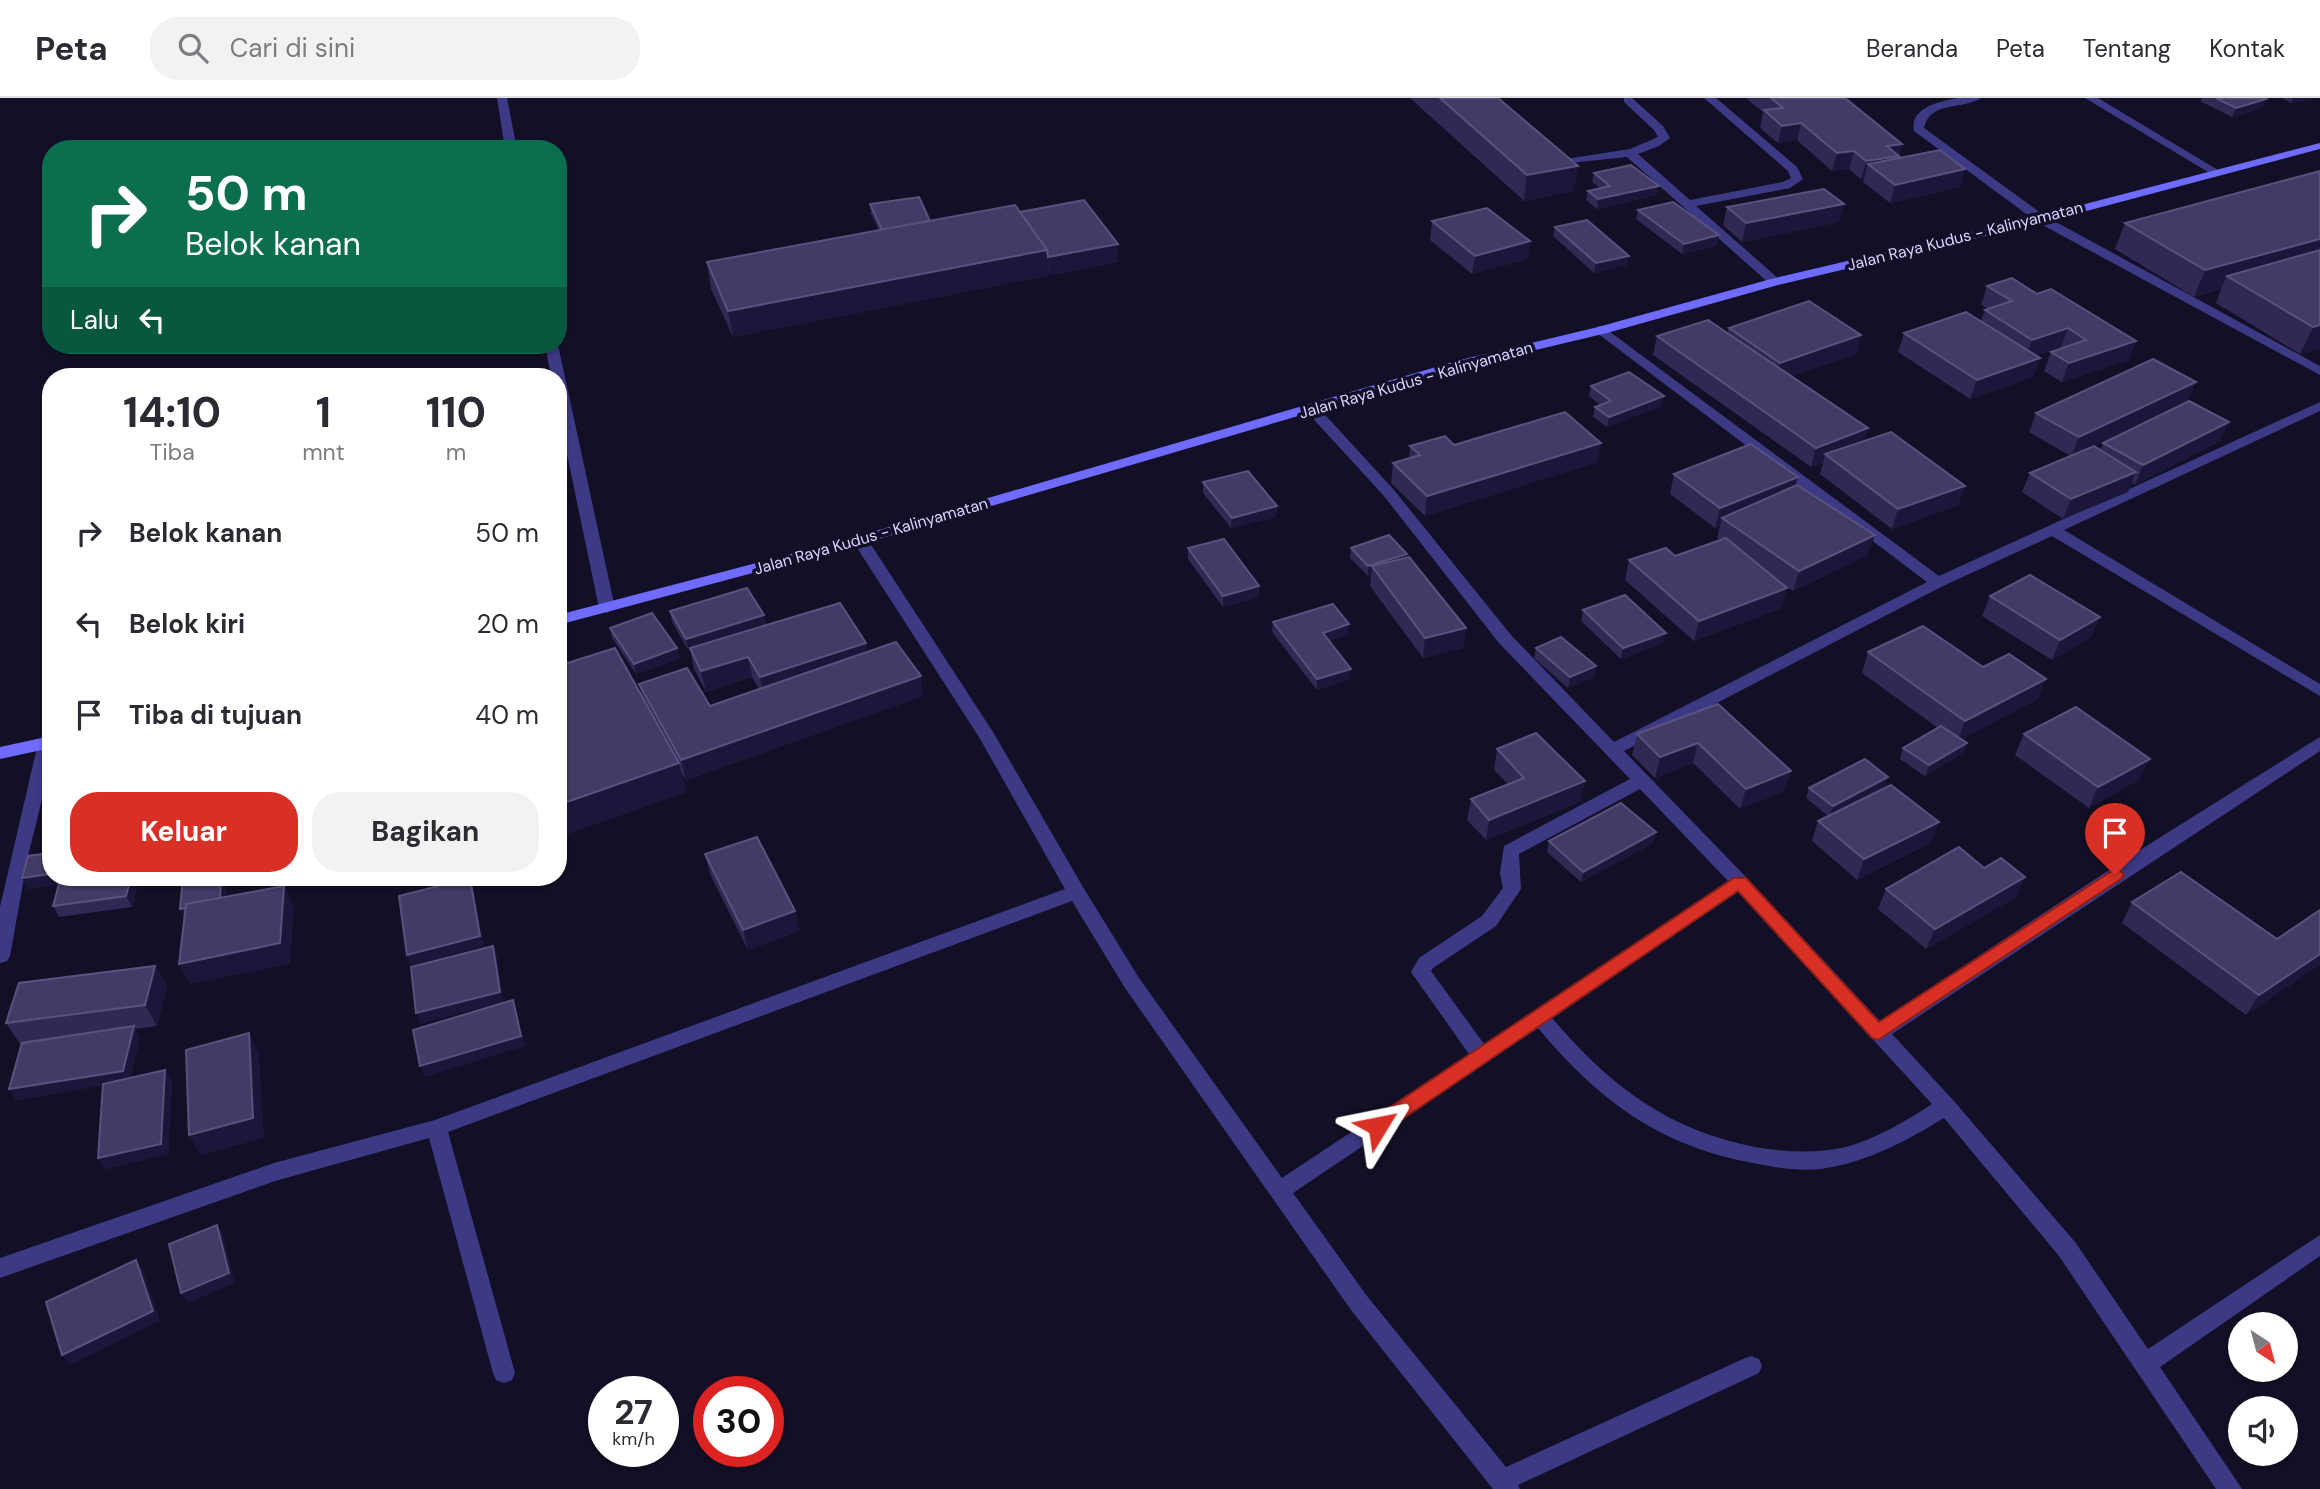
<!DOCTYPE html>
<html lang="id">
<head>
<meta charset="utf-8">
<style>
	body { margin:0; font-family:"DM Sans",sans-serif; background:#f2f2f3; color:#2b2b33; height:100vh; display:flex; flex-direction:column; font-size:26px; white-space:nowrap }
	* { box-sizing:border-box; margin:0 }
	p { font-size:23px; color:#7c7c81 }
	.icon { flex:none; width:38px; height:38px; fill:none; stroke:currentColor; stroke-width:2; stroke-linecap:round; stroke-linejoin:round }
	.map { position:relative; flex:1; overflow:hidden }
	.sheet { position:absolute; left:42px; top:270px; width:525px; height:518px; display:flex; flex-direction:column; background:#fff; border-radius:28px; box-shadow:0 2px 5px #0004 }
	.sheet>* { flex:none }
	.hud { position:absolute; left:42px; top:42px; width:525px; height:214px; border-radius:28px; box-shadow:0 2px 5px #0004; background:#0b6e4f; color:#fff; overflow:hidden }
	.needle { width:46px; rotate:144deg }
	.tools { position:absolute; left:2228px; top:1214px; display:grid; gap:14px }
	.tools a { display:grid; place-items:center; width:70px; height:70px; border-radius:50%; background:#fff; box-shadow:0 2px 5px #0004; font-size:35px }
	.speed { position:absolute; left:588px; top:1278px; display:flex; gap:14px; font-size:35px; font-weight:700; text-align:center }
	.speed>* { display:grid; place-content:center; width:91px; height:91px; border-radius:50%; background:#fff; box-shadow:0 2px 5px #0004; line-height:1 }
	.speed small { font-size:18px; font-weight:400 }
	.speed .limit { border:10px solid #d22; background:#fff; color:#111 }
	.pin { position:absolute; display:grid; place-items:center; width:60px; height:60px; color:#fff; margin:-72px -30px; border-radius:50% 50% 50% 0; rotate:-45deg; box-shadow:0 0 7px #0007 }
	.pin .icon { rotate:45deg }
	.me { position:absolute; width:77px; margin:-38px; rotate:55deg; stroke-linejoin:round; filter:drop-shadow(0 0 5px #0008) }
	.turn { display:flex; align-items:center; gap:24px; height:147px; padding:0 28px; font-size:32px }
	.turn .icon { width:91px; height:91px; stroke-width:2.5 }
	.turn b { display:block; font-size:49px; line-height:60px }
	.then { display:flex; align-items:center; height:66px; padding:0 28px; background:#0003; gap:14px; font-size:26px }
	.eta { display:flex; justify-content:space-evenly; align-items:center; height:119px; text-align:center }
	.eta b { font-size:42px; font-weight:700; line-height:49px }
	.cta { display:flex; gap:14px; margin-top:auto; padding:14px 28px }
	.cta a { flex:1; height:80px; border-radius:28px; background:#d93025; color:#fff; font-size:28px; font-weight:700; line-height:80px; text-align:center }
	.cta a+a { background:#f2f2f3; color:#2b2b33 }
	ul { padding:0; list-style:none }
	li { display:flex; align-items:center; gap:21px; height:91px; padding:0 28px }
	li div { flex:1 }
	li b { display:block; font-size:26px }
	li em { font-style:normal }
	header { display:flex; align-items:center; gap:42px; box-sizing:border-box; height:98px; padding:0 35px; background:#fff; border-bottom:2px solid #e1e1e2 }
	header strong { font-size:33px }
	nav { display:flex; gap:38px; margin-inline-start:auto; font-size:24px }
	.search { width:490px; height:63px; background:#f2f2f3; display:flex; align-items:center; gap:18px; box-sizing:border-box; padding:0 24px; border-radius:28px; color:#7c7c81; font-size:26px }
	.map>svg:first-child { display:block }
</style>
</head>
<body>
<header>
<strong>Peta</strong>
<div class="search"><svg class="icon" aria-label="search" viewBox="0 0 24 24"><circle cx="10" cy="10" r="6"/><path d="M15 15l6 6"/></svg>Cari di sini</div>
<nav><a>Beranda</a><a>Peta</a><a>Tentang</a><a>Kontak</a></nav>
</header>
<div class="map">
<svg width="2320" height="1391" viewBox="0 0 2320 1391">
	<rect width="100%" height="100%" fill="#130f26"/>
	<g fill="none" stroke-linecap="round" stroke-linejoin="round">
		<!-- lane -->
		<path fill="#3d3a85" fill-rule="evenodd" d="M1624,0H1632L1663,28L1670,40L1659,48L1638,56L1690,102L1783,84L1791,80L1788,73L1704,0H1716L1797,69L1803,81L1790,90L1696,108L1779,181V187H1771L1627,59L1559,66V62L1630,51L1658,39L1654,32L1624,4Z"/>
		<!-- street -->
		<g fill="#3d3a85" fill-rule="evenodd">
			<path d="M497,0H507L517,51H505Z"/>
			<path d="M1958,0H1981C1964,12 1930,2 1924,30L2045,118L2320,268V277L2037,124L1914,33C1909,10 1940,3 1958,0Z"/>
			<path d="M2085,0H2098L2223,75L2213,77Z"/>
			<path d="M1602,228L1939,478L2320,304V313L2064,432L2320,586V598L2052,438L1943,488L1624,653L1746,779L1880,923L2132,757L2320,639V653L1892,936L1953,1002L2075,1144L2148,1251L2320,1137V1158L2160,1269L2242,1391H2216L2059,1158L1944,1020C1908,1042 1869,1063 1827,1070C1803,1074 1777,1070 1753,1065C1659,1048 1598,1002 1538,930L1293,1095L1367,1198L1506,1369L1743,1261L1751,1258L1759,1261L1762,1268L1759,1275L1518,1387L1520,1391H1493L1351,1212L1125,890L1072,803L448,1034L515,1275L512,1282L504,1285L496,1282L493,1275L429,1040L275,1083L0,1180V1160L274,1065L435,1022L1065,791L979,639L852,442L860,437L868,442L993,634L1083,789L1139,880L1282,1080L1469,956L1411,874L1419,860L1482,818L1503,790L1500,775L1504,748L1630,681L1499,545L1384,398L1307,314V308H1317L1394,392L1511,537L1614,644L1927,484L1597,235V229ZM1640,691L1728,783L1484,946L1431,873L1433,870L1496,828L1521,791L1519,756ZM1738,794L1932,1006C1906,1023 1876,1041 1846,1049C1816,1056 1785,1054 1755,1049C1667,1032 1609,987 1552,920Z"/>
			<path d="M545,247H558L615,510L607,515L599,510L558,313V278H551Z"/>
			<path d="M47,639L51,640V665L28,758L10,858L7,863L0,865V809L38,645Z"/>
		</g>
		<!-- secondary -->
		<g fill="#6f6bff" fill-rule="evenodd">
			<path d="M2320,45V51L2045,124L1778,187L1607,235L1469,268L865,445L558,527V517L855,439L1460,262L1598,229L1771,181L2039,118Z"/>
			<path d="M51,638V650L0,661V649Z"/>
		</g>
	</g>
	<!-- wall -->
	<g fill="#312854" fill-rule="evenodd">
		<path d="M1410,0H1498L1574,93L1524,103Z"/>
		<path d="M1746,0H1845L1902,46L1899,60L1960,89L1890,105L1863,84L1864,80L1861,81L1849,71L1832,73L1797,42L1778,45L1760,30L1763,14Z"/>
		<path d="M2202,0H2263L2266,1L2262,10L2232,19L2200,3Z"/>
		<path d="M2282,0H2319L2291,5Z"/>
		<path d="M2320,73V250L2300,256L2216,205L2221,191L2194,199L2115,151L2125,125Z"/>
		<path d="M1594,75L1657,97L1597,111L1586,102L1588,93L1600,90L1592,84Z"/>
		<path d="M870,106L930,123L1020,114L1118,146V164L733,239L711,191L707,164L879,132L871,116Z"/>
		<path d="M1727,109L1839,124L1742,144L1723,127Z"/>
		<path d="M1638,112L1719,137L1717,147L1682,156L1636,121Z"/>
		<path d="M1432,123L1530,143L1527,161L1472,176L1430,142Z"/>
		<path d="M1555,129L1627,167L1594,175L1553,138Z"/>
		<path d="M1987,188L2037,196L2136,243L2129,262L2062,284L2044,273L2051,254L2062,250L2061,249L2037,257L2040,260L2033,279L1970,301L1898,254L1904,235L1981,223L1985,212L1988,211L1981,207Z"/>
		<path d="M1729,230L1861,237L1856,256L1792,278L1865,343L1965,388L1958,407L1892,431L1820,376L1823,365L1811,369L1653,257L1657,238L1727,235Z"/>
		<path d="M1591,288L1664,298L1661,308L1607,329L1593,319L1595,309L1600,307L1589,298Z"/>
		<path d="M2188,303L2220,343L2135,387L2132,385L2128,394L2063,421L2022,394L2030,375L2070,358L2029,334L2036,315ZM2168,313L2103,345L2100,352L2092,349Z"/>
		<path d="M1410,348L1598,364L1425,418L1391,385L1393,365L1409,361Z"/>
		<path d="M1674,376L1798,379L1795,387L1868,457L1793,493L1781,485L1782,510L1694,543L1625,482L1629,462L1675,458L1720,442L1717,440L1720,428L1715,430L1670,396Z"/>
		<path d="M1203,384L1277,408L1276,419L1231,430L1203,395Z"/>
		<path d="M1188,450L1259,499L1223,509L1188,461Z"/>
		<path d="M1351,450L1407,456V459L1466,530L1463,550L1423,560L1370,488L1371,477L1368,478L1350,460Z"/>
		<path d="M1990,498L2100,519L2091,539L2052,562L1982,518Z"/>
		<path d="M1583,512L1663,545L1621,561L1581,523Z"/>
		<path d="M670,513L764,517L766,527L866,545L867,554L923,598L686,682L681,674L686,694L561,738L558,733V568L642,598L639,586L710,608L759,591L752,579L706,594L694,571L690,551L688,552L672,524Z"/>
		<path d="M1273,524L1348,537L1329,543L1350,581L1317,592L1272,534Z"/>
		<path d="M610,530L677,550L679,561L636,576L612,540Z"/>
		<path d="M1536,550L1596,568L1594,579L1568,590L1534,560Z"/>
		<path d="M1868,554L1983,569L2038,601L1962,641L1967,645L1963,655L1925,678L1900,661L1903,650L1938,630L1862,575Z"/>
		<path d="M1718,606L1791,673L1784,693L1740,711L1693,665L1655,680L1632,657L1637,636Z"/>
		<path d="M2024,636L2140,681L2089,710L2015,657Z"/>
		<path d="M1497,651L1585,683L1580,704L1486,742L1467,722L1471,701L1508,686L1494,672Z"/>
		<path d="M1885,689L1860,702L1939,724L1930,745L1857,782L1812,743L1818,723L1828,718L1806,700L1809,690Z"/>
		<path d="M1549,743L1653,745L1581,784L1547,754Z"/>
		<path d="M705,756L795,813L799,833L748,852L710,776Z"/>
		<path d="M1984,770L2025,779L2016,799L1926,851L1878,811L1886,791Z"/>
		<path d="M51,779H139L132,809L59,819L53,808L59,786L28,791Z"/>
		<path d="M2132,804L2277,841L2320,812L2246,917L2122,825Z"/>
		<path d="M155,868L167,888L157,928L135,931L140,939L130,980L172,982L168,1056L105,1071L98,1060L103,987L16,1002L22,945L20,946L6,925Z"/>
	</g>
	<!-- shaded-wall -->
	<g fill="#1d163a">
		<path d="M2293,0H2319L2291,5Z"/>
		<path d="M2266,1L2262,10L2232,19L2236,10Z"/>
		<path d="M1801,25L1797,42L1778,45L1782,28Z"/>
		<path d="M1902,46L1894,76L1868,66L1864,80L1861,81L1866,63L1887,48Z"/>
		<path d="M1854,53L1849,71L1832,73L1837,55Z"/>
		<path d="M1578,68L1574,93L1524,103L1527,77Z"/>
		<path d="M1965,71L1960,89L1890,105L1895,87Z"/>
		<path d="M1659,88L1657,97L1597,111L1598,101Z"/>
		<path d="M1844,106L1839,124L1742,144L1746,125Z"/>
		<path d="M1719,137L1717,147L1682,156L1684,146Z"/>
		<path d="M2320,141V163L2227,178L2221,191L2194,199L2205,172Z"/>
		<path d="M1530,143L1527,161L1472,176L1475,158Z"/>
		<path d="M1118,146V164L1049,178L1048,159Z"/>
		<path d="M1047,152L1049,178L733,239L728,213Z"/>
		<path d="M1629,158L1627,167L1594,175L1596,165Z"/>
		<path d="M2320,227V250L2300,256L2313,229Z"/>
		<path d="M2068,230L2061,249L2025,261L2032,242Z"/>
		<path d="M1861,237L1856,256L1775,284L1780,265Z"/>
		<path d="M2136,243L2129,262L2062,284L2069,265Z"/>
		<path d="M2040,260L2033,279L1970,301L1977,282Z"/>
		<path d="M2196,284L2188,304L2071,359L2079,339Z"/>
		<path d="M1664,298L1661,308L1607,329L1609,319Z"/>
		<path d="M2229,324L2220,343L2135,387L2143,367Z"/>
		<path d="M1868,330L1863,350L1825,356L1823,365L1811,369L1816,350Z"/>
		<path d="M1601,345L1598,364L1425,418L1427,398Z"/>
		<path d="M2136,374L2128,394L2063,421L2071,401Z"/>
		<path d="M1798,379L1792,398L1722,420L1720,428L1715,430L1720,410Z"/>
		<path d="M1965,388L1958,407L1892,431L1898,411Z"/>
		<path d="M1277,408L1276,419L1231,430L1232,420Z"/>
		<path d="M1875,437L1868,457L1793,493L1799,473Z"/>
		<path d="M1407,456L1406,466L1372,468L1371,477L1368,478V468Z"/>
		<path d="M1259,488V499L1223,509V498Z"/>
		<path d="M1787,490L1782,510L1694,543L1699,523Z"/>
		<path d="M764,517L766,527L688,552L686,541Z"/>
		<path d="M2100,519L2091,539L2052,562L2060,542Z"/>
		<path d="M1349,526L1348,537L1322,545L1323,535Z"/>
		<path d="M1466,530L1463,550L1423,560L1425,540Z"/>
		<path d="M1666,535L1663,545L1621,561L1623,550Z"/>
		<path d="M866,545L869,566L764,599L760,579Z"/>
		<path d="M677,550L679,561L636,576L634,566Z"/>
		<path d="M748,559L752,579L706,594L701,573Z"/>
		<path d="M1596,568L1594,579L1568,590L1570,579Z"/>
		<path d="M1351,571L1350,581L1317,592V581Z"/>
		<path d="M921,578L923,598L686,682L681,662Z"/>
		<path d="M2046,581L2038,601L1957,644L1965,623Z"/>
		<path d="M1698,645L1693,665L1655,680L1660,659Z"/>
		<path d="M1967,645L1963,655L1925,678L1929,667Z"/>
		<path d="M2150,661L2140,681L2089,710L2098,689Z"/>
		<path d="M679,665L686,694L561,738L558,729V707Z"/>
		<path d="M1791,673L1784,693L1740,711L1746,691Z"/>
		<path d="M1888,679L1885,689L1829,719L1833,708Z"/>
		<path d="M1585,683L1580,704L1486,742L1489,722Z"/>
		<path d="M1939,724L1930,745L1857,782L1864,761Z"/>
		<path d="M1656,734L1653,745L1581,784L1583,774Z"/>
		<path d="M51,776V779H107L28,791L22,780Z"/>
		<path d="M131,779H139L132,809L126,798Z"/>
		<path d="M221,779H227L225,814L185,822L180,811Z"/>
		<path d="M2025,779L2016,799L1926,851L1935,831Z"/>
		<path d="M470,780L473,790L484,848L411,868L407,857Z"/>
		<path d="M284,788L294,808L290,866L190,886L179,866Z"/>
		<path d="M795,813L799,833L748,852L743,832Z"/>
		<path d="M493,848L497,859L503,904L420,926L416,915Z"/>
		<path d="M2320,856V867L2246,917L2259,897Z"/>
		<path d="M155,868L167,888L157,928L145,907Z"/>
		<path d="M513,902L517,913L525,948L425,979L420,968Z"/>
		<path d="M134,928L140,939L129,983L16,1002L9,991Z"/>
		<path d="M249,935L259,956L264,1040L201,1057L189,1037Z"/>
		<path d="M165,972L172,982L168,1056L105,1071L98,1060Z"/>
		<path d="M217,1127L223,1137L235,1185L188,1205L181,1195Z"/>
		<path d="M136,1162L143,1172L160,1223L70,1267L62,1257Z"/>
	</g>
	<!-- building -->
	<g fill="#433a66" stroke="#5a527e" stroke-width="2">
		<path d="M1440,0H1498L1578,68L1527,77Z"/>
		<path d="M1771,0H1845L1902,46L1887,48L1899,58L1866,63L1854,53L1837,55L1801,25L1782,28L1764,12L1783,10Z"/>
		<path d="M2216,0H2263L2266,1L2236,10Z"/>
		<path d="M1940,52L1965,71L1895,87L1868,66Z"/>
		<path d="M1631,67L1659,88L1598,101L1588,93L1610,88L1594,75Z"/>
		<path d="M2320,73V141L2205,172L2125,125Z"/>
		<path d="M1824,91L1844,106L1746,125L1727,109Z"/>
		<path d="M919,99L930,123L882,132L870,106Z"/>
		<path d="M1084,102L1118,146L1048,159L1047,152L1020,114Z"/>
		<path d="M1673,104L1719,137L1684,146L1638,112Z"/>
		<path d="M1015,107L1047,152L728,213L707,164Z"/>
		<path d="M1487,110L1530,143L1475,158L1432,123Z"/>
		<path d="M1587,122L1629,158L1596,165L1555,129Z"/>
		<path d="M2320,152V227L2313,229L2227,178Z"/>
		<path d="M2012,180L2037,196L2051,191L2136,243L2069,265L2051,254L2086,242L2068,230L2032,242L1985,212L2012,203L1987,188Z"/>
		<path d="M1809,203L1861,237L1780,265L1729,230Z"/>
		<path d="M1966,214L2040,260L1977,282L1904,235Z"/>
		<path d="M1708,222L1868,330L1816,350L1657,238Z"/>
		<path d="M2153,261L2196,284L2079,339L2036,315Z"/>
		<path d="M1629,274L1664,298L1609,319L1595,309L1611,303L1591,288Z"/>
		<path d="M2189,303L2229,324L2143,367L2103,345Z"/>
		<path d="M1565,314L1601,345L1427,398L1393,365L1420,357L1410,348L1445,338L1454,347Z"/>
		<path d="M1891,334L1965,388L1898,411L1825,356Z"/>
		<path d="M1751,346L1798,379L1720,410L1674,376Z"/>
		<path d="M2094,348L2136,374L2071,401L2030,375Z"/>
		<path d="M1248,373L1277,408L1232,420L1203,384Z"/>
		<path d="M1797,387L1875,437L1799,473L1722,420Z"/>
		<path d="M1389,437L1407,456L1368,468L1351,450Z"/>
		<path d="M1726,440L1787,490L1699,523L1629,462L1666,450L1675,458Z"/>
		<path d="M1224,441L1259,488L1223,498L1188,450Z"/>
		<path d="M1409,459L1466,530L1425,540L1372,468Z"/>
		<path d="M2030,477L2100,519L2060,542L1990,498Z"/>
		<path d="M747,490L764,517L686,541L670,513Z"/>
		<path d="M1625,497L1666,535L1623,550L1583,512Z"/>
		<path d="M840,505L866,545L760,579L748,559L701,573L690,550Z"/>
		<path d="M1333,506L1349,526L1323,535L1351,571L1317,581L1273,524Z"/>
		<path d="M652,515L677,550L634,566L610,530Z"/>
		<path d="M1923,528L1983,569L2009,556L2046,581L1965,623L1868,554Z"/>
		<path d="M1561,539L1596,568L1570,579L1536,550Z"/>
		<path d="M896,544L921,578L681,662L639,586L687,570L710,608Z"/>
		<path d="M615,550L679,665L558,707V568Z"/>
		<path d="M1718,606L1791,673L1746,691L1698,645L1660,659L1637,636Z"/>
		<path d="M2076,609L2150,661L2098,689L2024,636Z"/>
		<path d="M1941,628L1967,645L1929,667L1903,650Z"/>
		<path d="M1536,635L1585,683L1489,722L1471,701L1524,680L1497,651Z"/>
		<path d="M1865,661L1888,679L1833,708L1809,690Z"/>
		<path d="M1891,687L1939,724L1864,761L1818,723Z"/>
		<path d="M1621,705L1656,734L1583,774L1549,743Z"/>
		<path d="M757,739L795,813L743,832L705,756Z"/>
		<path d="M1959,749L1984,770L2001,760L2025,779L1935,831L1886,791Z"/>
		<path d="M51,755V776L22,780L28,758Z"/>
		<path d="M2181,774L2277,841L2320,812V856L2259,897L2132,804Z"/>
		<path d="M61,779H131L126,798L53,808Z"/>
		<path d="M183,779H221L220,800L186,806V810L180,811Z"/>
		<path d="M470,780L480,838L407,857L399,798Z"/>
		<path d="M284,788L280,845L179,866L186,806Z"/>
		<path d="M493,848L500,894L416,915L411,869Z"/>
		<path d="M155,868L145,907L6,925L19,885Z"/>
		<path d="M513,902L521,938L420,968L413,932Z"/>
		<path d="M134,928L123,973L9,991L22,945Z"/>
		<path d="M249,935L253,1020L189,1037L186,952Z"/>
		<path d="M165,972L161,1046L98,1060L103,986Z"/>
		<path d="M217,1127L229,1175L181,1195L169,1146Z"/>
		<path d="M136,1162L153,1213L62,1257L46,1204Z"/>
	</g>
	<!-- route -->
	<path fill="#d93025" stroke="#8d1f18" stroke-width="2" d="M2115,771L2121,773L2124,777L2121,781L1878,942L1872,940L1738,793L1385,1033L1378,1035L1371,1033L1369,1028L1371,1022L1734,780H1746L1879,924Z"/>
	<g text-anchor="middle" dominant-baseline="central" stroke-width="7" stroke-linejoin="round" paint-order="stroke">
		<!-- far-street labels -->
		<g font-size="16" fill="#d9d4ff" stroke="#130f26">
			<text transform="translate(1965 138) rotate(-14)">Jalan Raya Kudus - Kalinyamatan</text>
			<text transform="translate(1416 282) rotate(-16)">Jalan Raya Kudus - Kalinyamatan</text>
			<text transform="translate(871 438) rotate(-16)">Jalan Raya Kudus - Kalinyamatan</text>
		</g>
	</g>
</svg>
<div class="tools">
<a><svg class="needle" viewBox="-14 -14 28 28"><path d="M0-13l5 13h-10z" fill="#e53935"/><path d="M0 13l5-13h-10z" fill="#7c7c81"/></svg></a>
<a><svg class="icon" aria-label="sound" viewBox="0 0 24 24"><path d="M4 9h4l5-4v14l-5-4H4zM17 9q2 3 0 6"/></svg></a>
</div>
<div class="speed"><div>27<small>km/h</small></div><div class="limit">30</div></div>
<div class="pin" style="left:2115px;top:777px;background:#d93025"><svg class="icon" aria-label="arrive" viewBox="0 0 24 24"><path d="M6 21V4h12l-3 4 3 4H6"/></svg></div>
<svg class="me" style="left:1378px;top:1028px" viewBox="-20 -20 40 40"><path d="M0-17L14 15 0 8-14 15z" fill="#d93025" stroke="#fff" stroke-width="4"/></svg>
<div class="hud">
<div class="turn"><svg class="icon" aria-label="right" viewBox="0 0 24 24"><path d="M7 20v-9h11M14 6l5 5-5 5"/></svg><div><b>50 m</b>Belok kanan</div></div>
<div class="then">Lalu<svg class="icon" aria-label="left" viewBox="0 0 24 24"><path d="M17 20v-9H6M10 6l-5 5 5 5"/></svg></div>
</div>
<section class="sheet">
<div class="eta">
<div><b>14:10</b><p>Tiba</p></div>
<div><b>1</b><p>mnt</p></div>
<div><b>110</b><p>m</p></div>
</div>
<ul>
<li><svg class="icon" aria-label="right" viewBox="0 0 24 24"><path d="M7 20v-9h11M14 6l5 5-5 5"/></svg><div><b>Belok kanan</b></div><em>50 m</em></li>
<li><svg class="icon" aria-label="left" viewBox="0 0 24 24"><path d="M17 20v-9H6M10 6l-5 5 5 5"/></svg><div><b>Belok kiri</b></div><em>20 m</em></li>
<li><svg class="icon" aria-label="arrive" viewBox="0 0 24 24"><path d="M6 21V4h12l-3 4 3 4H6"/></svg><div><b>Tiba di tujuan</b></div><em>40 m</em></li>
</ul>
<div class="cta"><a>Keluar</a><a>Bagikan</a></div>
</section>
</div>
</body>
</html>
